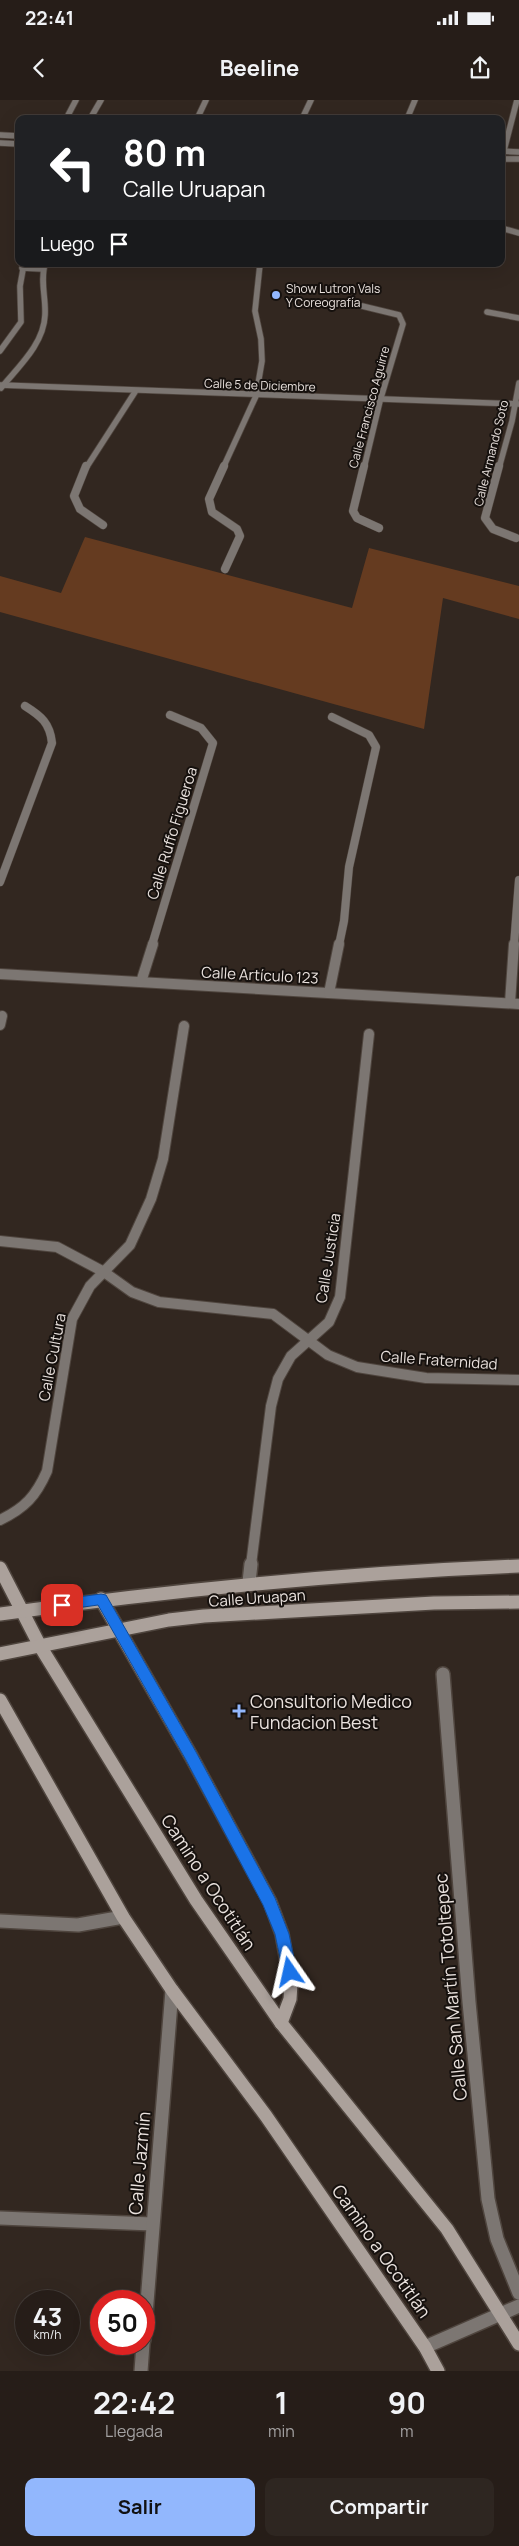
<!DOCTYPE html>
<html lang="es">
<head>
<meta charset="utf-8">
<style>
	body { margin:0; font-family:Manrope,sans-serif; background:#2e2621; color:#f1f3f6; height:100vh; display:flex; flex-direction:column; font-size:19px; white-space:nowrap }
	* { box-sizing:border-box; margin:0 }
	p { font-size:16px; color:#a4a2a2 }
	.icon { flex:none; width:28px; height:28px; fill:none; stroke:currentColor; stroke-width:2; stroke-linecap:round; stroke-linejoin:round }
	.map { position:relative; height:2271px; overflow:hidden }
	.sheet { display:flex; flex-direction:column; background:#261d18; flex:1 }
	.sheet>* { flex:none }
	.banner { position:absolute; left:15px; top:15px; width:490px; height:152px; border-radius:10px; box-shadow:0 5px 20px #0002,0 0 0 1px #423b37; background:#202124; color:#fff; overflow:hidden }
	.speed { position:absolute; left:15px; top:2190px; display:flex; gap:10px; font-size:25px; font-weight:700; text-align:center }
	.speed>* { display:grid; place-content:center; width:65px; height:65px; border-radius:50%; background:#261d18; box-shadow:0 5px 20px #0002,0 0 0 1px #423b37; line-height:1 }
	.speed small { font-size:12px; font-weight:400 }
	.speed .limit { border:8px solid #d22; background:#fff; color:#111 }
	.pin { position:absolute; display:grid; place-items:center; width:42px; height:42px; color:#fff; margin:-21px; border-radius:10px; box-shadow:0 2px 8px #0006 }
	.me { position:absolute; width:55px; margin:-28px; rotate:349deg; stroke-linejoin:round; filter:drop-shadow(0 0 4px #0008) }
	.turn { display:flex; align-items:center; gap:18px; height:105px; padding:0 25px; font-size:22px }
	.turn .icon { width:65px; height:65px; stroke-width:2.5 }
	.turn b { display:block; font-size:35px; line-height:42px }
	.then { display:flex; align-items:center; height:48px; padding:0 25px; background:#0003; gap:10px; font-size:19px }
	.eta { display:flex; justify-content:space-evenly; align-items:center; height:85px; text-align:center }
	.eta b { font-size:30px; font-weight:700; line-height:35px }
	.primary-button { display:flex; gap:10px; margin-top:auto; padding:10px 25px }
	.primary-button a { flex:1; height:58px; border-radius:10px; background:#92b7fd; color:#111; font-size:20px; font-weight:700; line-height:58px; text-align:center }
	.primary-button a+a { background:#2e2621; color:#f1f3f6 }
	.status { display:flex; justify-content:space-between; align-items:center; height:35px; padding:0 25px; background:#261d18; direction:ltr }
	.status svg { height:14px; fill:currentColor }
	header { display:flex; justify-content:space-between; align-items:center; height:65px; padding:0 25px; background:#261d18; font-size:22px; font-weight:700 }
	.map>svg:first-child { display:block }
</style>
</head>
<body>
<div class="status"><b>22:41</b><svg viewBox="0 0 49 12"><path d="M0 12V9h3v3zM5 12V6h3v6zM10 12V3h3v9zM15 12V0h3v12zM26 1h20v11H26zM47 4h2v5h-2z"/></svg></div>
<header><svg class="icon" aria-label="back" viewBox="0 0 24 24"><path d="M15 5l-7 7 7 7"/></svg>Beeline<svg class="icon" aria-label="share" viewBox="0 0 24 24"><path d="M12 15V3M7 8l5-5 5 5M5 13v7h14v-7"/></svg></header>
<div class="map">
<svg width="519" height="2271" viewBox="0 0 519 2271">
	<rect width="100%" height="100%" fill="#322720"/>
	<!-- green -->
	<path fill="#653b20" d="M85,437L352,508L369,448L519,486V519L443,498L424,629L0,512V476L61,493Z"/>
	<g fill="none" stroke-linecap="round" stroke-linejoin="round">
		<defs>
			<g id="minor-far3">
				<path d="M66,19L76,0"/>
				<path d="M90,19L101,0"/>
				<path d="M197,19L206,0"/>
				<path d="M302,19L311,0"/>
				<path d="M407,19L415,0"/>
				<path d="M501,51L519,52"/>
				<path d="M501,59H519"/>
				<path d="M501,62L517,0"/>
				<path d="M501,128L519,133"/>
				<path d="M22,168L43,169"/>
				<path d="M362,206L399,215L403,224L380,301L364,368"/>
				<path d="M487,212L519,218"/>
				<path d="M0,251L21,222L20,186L24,164"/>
				<path d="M0,285L519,304"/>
				<path d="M1,288C18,267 44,244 45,215C46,197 40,181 45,164"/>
				<path d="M86,368L135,292"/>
				<path d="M223,368L256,296L262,261L261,239L255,211L260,164"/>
				<path d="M499,368L512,321L519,283"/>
			</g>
			<g id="minor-far2">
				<path d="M86,366L74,396L80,409L103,425"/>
				<path d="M224,366L209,399L212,412L237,429L240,436L225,469"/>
				<path d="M364,366L353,411L357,418L379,428"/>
				<path d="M499,366L485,418L493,429L516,438"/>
				<path d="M332,617L369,635L376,647L349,767L344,821L339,845"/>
				<path d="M0,782L52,643C50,623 41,616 25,606"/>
				<path d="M152,845L213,643L201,628L170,615"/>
				<path d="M514,845L519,780"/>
			</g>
			<g id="minor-far1">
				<path d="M0,874L519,904"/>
				<path d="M141,882L153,844"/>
				<path d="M329,893L339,844"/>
				<path d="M510,903L514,844"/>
				<path d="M0,925L2,916"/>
				<path d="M0,1141L57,1147L104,1172L132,1192L159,1202L273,1214L328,1255L357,1267L426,1278L519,1280"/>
				<path d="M0,1420C25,1408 36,1396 47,1371L72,1219L90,1186L130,1145L151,1099L163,1059L184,926"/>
				<path d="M251,1465L271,1306L278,1279L291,1256L329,1222L340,1197L369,934"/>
			</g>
			<g id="minor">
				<path d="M249,1482L251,1464"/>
				<path d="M443,1574L469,1902L488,2099L497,2139L519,2193"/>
				<path d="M0,1821L78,1825L123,1817"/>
				<path d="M0,2118L152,2124"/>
				<path d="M144,2240L172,1890"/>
				<path d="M425,2247L519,2206"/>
				<path d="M141,2271L143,2244"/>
			</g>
			<g id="tertiary">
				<path d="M0,35L19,36"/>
				<path d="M0,43L19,44"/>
			</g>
			<g id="secondary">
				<path d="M0,1468L40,1546L196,1800L281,1923L447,2129L519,2244"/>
				<path d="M101,1499L191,1656L270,1802L282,1834L291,1884L290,1899L281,1923"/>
				<path d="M0,1514C172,1490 345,1473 519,1466"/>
				<path d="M0,1554L169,1520L204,1516L434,1503L519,1502"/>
				<path d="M0,1600L123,1817L172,1890L266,2016L425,2247L438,2271"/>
			</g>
		</defs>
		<!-- minor-far3 casing -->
		<use href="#minor-far3" stroke="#4f453e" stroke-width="7"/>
		<!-- minor-far2 casing -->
		<use href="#minor-far2" stroke="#4f453e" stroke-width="9"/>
		<!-- minor-far1 casing -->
		<use href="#minor-far1" stroke="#4f453e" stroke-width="12"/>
		<!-- minor casing -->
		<use href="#minor" stroke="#4f453e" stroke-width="16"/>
		<!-- tertiary casing -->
		<use href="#tertiary" stroke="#4f453e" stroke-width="7"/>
		<!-- secondary casing -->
		<use href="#secondary" stroke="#4f453e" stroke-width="16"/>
		<!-- minor-far3 -->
		<use href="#minor-far3" stroke="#7c7672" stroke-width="5.5"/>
		<!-- minor-far2 -->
		<use href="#minor-far2" stroke="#7c7672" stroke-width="8"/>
		<!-- minor-far1 -->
		<use href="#minor-far1" stroke="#7c7672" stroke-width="10"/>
		<!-- minor -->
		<use href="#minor" stroke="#7c7672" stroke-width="13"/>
		<!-- tertiary -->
		<use href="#tertiary" stroke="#7c7672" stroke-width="5.5"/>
		<!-- secondary -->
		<use href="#secondary" stroke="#aba19b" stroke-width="13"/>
	</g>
	<!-- route -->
	<path fill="#1a73e8" stroke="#114b97" d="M101,1494L106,1495L196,1652L275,1798L289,1834L297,1872L295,1877L290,1879L284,1877L275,1834L263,1805L186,1660L98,1505L62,1510L56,1505L62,1499Z"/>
	<!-- markers -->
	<g fill="#92b7fd" stroke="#16110e" stroke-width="2">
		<circle cx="276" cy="195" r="5"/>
		<path d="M236.5 1603.5h5v5h5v5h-5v5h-5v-5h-5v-5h5z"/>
	</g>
	<g text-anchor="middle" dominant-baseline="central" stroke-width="4" stroke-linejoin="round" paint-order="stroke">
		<!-- far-poi labels -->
		<g font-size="12" fill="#eae2de" stroke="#16110e" text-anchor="start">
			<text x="286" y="188">Show Lutron Vals<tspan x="286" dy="14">Y Coreografía</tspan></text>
		</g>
		<!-- far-street labels -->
		<g font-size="12" fill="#eae2de" stroke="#16110e">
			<text transform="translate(260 285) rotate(2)">Calle 5 de Diciembre</text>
			<text transform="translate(369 307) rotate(-75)">Calle Francisco Aguirre</text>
			<text transform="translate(491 353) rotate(-76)">Calle Armando Soto</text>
		</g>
		<!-- street labels -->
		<g font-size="15" fill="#eae2de" stroke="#16110e">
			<text transform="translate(172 733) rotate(-73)">Calle Ruffo Figueroa</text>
			<text transform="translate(260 875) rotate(3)">Calle Artículo 123</text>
			<text transform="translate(328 1158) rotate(-81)">Calle Justicia</text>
			<text transform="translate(52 1257) rotate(-79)">Calle Cultura</text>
			<text transform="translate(439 1260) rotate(4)">Calle Fraternidad</text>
			<text transform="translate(257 1498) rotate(-4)">Calle Uruapan</text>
		</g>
		<!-- near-poi labels -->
		<g font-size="18" fill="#eae2de" stroke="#16110e" text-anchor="start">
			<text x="250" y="1601">Consultorio Medico<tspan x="250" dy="21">Fundacion Best</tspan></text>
		</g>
		<!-- near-street labels -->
		<g font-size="18" fill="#eae2de" stroke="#16110e">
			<text transform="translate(209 1782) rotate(57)">Camino a Ocotitlán</text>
			<text transform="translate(450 1887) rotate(-95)">Calle San Martín Totoltepec</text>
			<text transform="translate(139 2063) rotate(-85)">Calle Jazmín</text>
			<text transform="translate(382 2151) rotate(55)">Camino a Ocotitlán</text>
		</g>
	</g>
</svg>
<div class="speed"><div>43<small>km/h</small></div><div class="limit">50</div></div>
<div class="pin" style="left:62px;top:1505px;background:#d93025"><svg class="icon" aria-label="arrive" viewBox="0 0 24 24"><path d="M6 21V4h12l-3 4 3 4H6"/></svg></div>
<svg class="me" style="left:290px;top:1872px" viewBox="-20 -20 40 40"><path d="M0-17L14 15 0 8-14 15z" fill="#1a73e8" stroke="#fff" stroke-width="4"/></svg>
<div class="banner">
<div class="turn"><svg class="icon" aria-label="left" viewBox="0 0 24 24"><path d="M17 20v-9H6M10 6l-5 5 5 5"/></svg><div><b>80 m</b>Calle Uruapan</div></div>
<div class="then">Luego<svg class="icon" aria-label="arrive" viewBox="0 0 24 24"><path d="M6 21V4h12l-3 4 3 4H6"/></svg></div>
</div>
</div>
<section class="sheet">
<div class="eta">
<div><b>22:42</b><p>Llegada</p></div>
<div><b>1</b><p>min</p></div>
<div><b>90</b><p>m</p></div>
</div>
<div class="primary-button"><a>Salir</a><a>Compartir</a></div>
</section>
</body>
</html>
